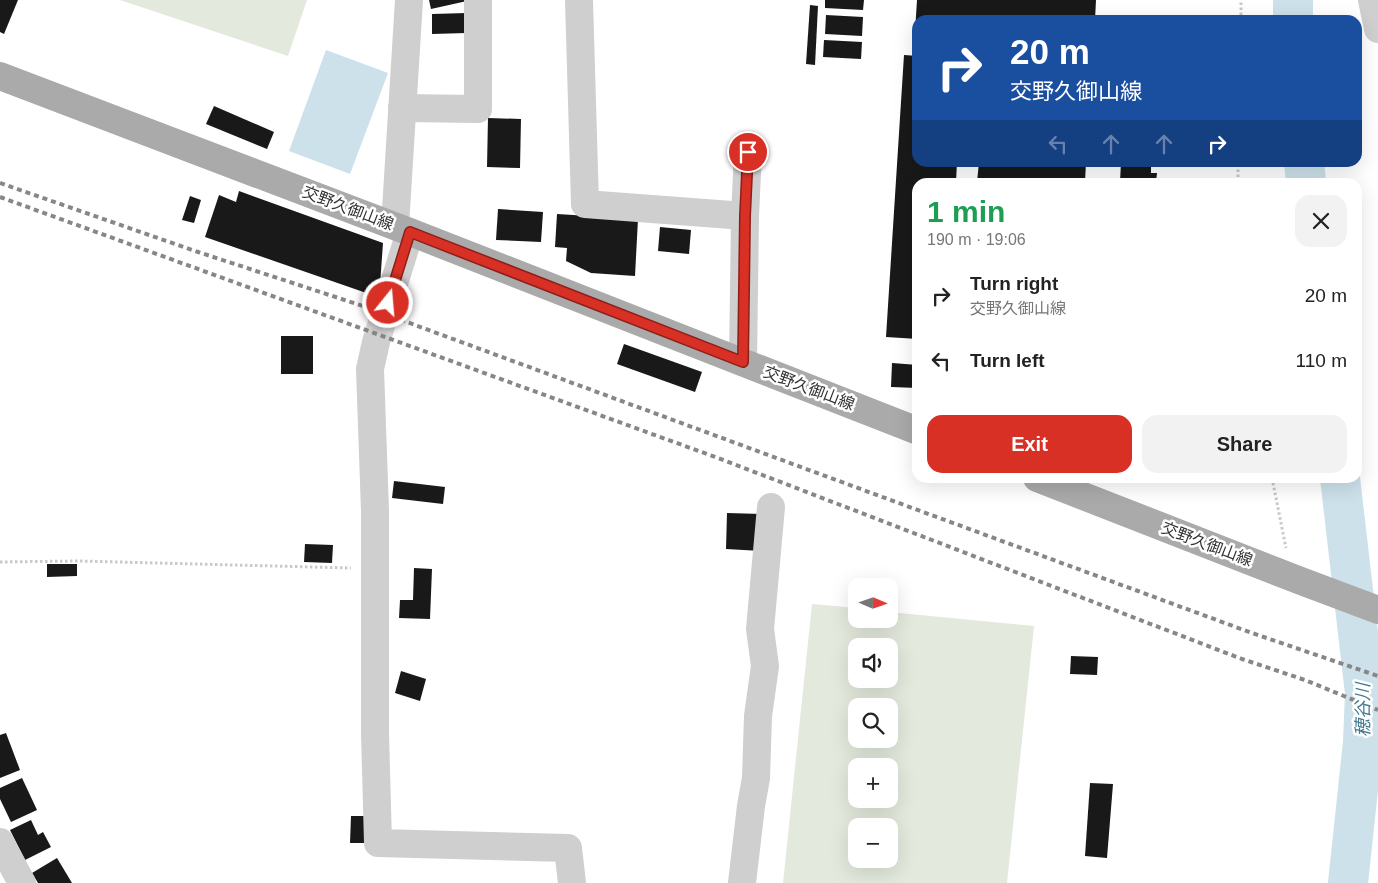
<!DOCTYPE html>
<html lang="en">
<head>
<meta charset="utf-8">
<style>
	body { margin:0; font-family:Arial,"Noto Sans JP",sans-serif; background:#f2f2f2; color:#222; height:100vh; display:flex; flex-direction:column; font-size:19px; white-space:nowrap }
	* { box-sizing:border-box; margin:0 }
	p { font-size:16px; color:#767676 }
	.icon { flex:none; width:28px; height:28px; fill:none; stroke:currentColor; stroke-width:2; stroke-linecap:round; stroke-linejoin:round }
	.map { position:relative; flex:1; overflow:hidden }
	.drawer { position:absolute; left:912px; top:178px; width:450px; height:305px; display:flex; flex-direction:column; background:#fff; border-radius:15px; box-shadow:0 5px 20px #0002 }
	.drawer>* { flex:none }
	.guide { position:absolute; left:912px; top:15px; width:450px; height:152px; border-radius:15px; box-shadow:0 5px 20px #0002; background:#1a4fa0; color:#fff; overflow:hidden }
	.needle { width:32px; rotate:92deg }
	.buttons { position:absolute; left:848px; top:578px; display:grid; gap:10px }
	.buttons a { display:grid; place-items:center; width:50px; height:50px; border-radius:10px; background:#fff; box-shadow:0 5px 20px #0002; font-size:25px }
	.pin { position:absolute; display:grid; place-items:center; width:42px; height:42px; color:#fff; margin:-21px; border:2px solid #fff; border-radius:50%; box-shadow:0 1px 5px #0007 }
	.me { position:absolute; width:55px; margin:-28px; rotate:17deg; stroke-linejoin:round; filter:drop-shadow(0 0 4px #0008) }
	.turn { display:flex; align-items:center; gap:18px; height:105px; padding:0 15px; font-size:22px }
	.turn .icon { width:65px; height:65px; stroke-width:2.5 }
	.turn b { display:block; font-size:35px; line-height:42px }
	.lanes { display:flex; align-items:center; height:48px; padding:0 15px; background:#0003; justify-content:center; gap:25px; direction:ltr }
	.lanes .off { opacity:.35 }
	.round { display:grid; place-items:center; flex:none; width:52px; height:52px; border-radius:15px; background:#f2f2f2 }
	.headline { display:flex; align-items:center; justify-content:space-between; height:85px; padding:0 15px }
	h1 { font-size:30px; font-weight:700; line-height:38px; color:#1e9e55 }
	.cta { display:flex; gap:10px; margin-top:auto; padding:10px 15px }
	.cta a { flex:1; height:58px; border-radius:15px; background:#d93025; color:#fff; font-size:20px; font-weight:700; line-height:58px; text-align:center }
	.cta a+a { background:#f2f2f2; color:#222 }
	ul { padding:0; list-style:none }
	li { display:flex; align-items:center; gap:15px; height:65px; padding:0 15px }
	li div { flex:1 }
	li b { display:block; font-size:19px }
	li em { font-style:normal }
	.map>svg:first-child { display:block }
</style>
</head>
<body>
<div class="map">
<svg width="1378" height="883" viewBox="0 0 1378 883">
	<rect width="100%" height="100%" fill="#fff"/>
	<!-- green -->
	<g fill="#e3e9dc" fill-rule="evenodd">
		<path d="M120,0H307L288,56Z"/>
		<path d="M812,604L856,608V619H889V612L1034,626L1007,883H783ZM856,646H889V679H856ZM856,706H889V739H856ZM856,766H889V799H856ZM856,826H889V859H856Z"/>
	</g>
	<!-- water -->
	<path fill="#cde1ea" d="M326,50L388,73L350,174L289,151Z"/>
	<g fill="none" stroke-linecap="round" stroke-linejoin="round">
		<!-- river -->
		<g stroke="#cde1ea" stroke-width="40">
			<path d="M1293,0V20"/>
			<path d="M1304,162L1306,182"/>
			<path d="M1340,478L1365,693L1363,742L1348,883"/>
		</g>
	</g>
	<!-- building -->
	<g fill="#191919">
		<path d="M0,0H18L4,34L0,32Z"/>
		<path d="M429,0H467V1L431,9Z"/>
		<path d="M825,0H864L863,10L825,8Z"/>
		<path d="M917,0H1096L1095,20H918V49L914,48Z"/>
		<path d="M810,5L818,6L815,65L806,64Z"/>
		<path d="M467,13V33L432,34V14Z"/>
		<path d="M826,15L863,17L862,36L825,34Z"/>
		<path d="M824,40L862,42L861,59L823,57Z"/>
		<path d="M904,55L918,56V162H957L956,182H918V339L886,337Z"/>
		<path d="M214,106L274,132L267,149L206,124Z"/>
		<path d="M488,118L521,119L520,168L487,167Z"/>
		<path d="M979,162H1086L1085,182H977Z"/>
		<path d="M1121,162H1151V173H1157L1156,182H1120Z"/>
		<path d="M239,191L383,243L380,285L375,296L205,237L219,195L236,202Z"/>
		<path d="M190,196L201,200L194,223L182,220Z"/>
		<path d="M498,209L543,212L541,242L496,240Z"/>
		<path d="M557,214L638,219L635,276L591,273L566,261L567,248L555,247Z"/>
		<path d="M660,227L691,230L689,254L658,251Z"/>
		<rect x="281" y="336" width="32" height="38"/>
		<path d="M624,344L702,372L695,392L617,364Z"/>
		<path d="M892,363L918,365V388L891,387Z"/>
		<path d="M394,481L445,487L443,504L392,498Z"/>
		<path d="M727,513L762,514L761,551L726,549Z"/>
		<path d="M305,544L333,545L332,563L304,562Z"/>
		<path d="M47,564H77V576L47,577Z"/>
		<path d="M414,568L432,569L430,619L399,618L400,600H413Z"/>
		<path d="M1071,656L1098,657L1097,675L1070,674Z"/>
		<path d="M401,671L426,679L420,701L395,693Z"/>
		<path d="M6,733L20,770L0,778V735Z"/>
		<path d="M22,778L37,810L11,822L0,799V788Z"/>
		<path d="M1090,783L1113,784L1107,858L1085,856Z"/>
		<path d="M351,816H368V843H350Z"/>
		<path d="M31,820L38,835L43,832L51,847L25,860L10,830Z"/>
		<path d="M57,858L72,883H38L32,873Z"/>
	</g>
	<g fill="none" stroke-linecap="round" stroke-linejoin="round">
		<!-- minor-tunnel -->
		<path stroke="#d6d6d6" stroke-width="28" stroke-dasharray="28 14" stroke-linecap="butt" d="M376,342L388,303"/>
		<!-- path -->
		<g stroke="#c9c9c9" stroke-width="3" stroke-dasharray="2.5 2.5" stroke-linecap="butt">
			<path d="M1241,20V0"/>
			<path d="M1238,182V162"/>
			<path d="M1272,478L1286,548"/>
			<path d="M0,562L79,561L351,568"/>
		</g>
		<!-- minor -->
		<g stroke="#cfcfcf" stroke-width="28">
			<path d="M579,0L585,204L745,216"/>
			<path d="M1372,0L1378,29"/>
			<path d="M402,108L478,109V0"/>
			<path d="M395,226L409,0"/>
			<path d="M388,303L410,232"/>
			<path d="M376,342L370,369L375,511V733L378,843L568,848L572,883"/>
			<path d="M743,362L745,216L748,152"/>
			<path d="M0,842L22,883"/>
			<path d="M742,883L751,806L756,778L758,716L765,666L760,629L771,507"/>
		</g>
		<!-- major -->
		<g stroke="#aaa" stroke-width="28">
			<path d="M0,76L410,232L918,431"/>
			<path d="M1037,478L1301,581L1378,610"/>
		</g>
		<!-- rail -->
		<g stroke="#878787" stroke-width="4" stroke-dasharray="5 4" stroke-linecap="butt">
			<path d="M0,183L198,252L366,307L1252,633L1378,676"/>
			<path d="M0,197L718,458L1242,659L1305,680L1378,710"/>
		</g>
	</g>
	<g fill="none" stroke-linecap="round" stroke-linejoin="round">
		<defs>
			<path id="route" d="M388,303L410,232L743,362L745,216L748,152"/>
		</defs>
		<!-- route casing -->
		<use href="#route" stroke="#8d1f18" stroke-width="12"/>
		<!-- route -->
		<use href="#route" stroke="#d93025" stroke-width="9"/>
	</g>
	<g text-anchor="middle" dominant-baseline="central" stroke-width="5" stroke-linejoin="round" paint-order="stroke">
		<!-- street labels -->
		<g font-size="16" fill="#323232" stroke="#fff">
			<text transform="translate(348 208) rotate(21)">交野久御山線</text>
			<text transform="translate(809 388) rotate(21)">交野久御山線</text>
			<text transform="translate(1207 544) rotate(21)">交野久御山線</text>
		</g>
		<!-- water labels -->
		<g font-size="18" font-style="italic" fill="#437a92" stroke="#fff">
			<text transform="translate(1363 710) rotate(-90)">穂谷川</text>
		</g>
	</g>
</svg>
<div class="buttons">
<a><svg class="needle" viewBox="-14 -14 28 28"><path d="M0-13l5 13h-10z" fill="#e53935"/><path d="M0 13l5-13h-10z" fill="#767676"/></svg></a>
<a><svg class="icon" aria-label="sound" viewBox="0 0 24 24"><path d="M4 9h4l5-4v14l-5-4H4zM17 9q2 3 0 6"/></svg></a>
<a><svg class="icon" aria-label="search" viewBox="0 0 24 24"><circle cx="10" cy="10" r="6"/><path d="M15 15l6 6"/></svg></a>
<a>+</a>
<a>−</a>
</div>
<div class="pin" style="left:748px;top:152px;background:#d93025"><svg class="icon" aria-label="arrive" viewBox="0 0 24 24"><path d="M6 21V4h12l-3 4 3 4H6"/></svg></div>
<svg class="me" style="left:388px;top:303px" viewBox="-20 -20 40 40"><circle r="17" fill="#d93025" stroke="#fff" stroke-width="3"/><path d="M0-11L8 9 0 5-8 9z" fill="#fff"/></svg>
<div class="guide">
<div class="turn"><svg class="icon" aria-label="right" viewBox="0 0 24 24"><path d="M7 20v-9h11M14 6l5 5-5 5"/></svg><div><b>20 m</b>交野久御山線</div></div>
<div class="lanes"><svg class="icon off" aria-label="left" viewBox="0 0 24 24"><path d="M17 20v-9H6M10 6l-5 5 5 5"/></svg><svg class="icon off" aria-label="ahead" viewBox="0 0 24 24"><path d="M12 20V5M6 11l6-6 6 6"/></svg><svg class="icon off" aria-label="ahead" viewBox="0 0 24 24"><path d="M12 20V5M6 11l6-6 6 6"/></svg><svg class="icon" aria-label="right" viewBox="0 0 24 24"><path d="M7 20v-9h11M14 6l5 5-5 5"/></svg></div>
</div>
<section class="drawer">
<div class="headline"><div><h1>1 min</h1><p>190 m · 19:06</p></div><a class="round"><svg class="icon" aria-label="close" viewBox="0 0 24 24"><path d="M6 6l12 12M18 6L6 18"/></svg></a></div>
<ul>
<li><svg class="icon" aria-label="right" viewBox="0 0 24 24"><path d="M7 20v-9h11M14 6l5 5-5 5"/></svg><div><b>Turn right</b><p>交野久御山線</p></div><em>20 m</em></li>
<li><svg class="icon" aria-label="left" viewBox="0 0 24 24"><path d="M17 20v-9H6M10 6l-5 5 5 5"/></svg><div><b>Turn left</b></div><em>110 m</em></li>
</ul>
<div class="cta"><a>Exit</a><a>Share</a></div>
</section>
</div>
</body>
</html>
